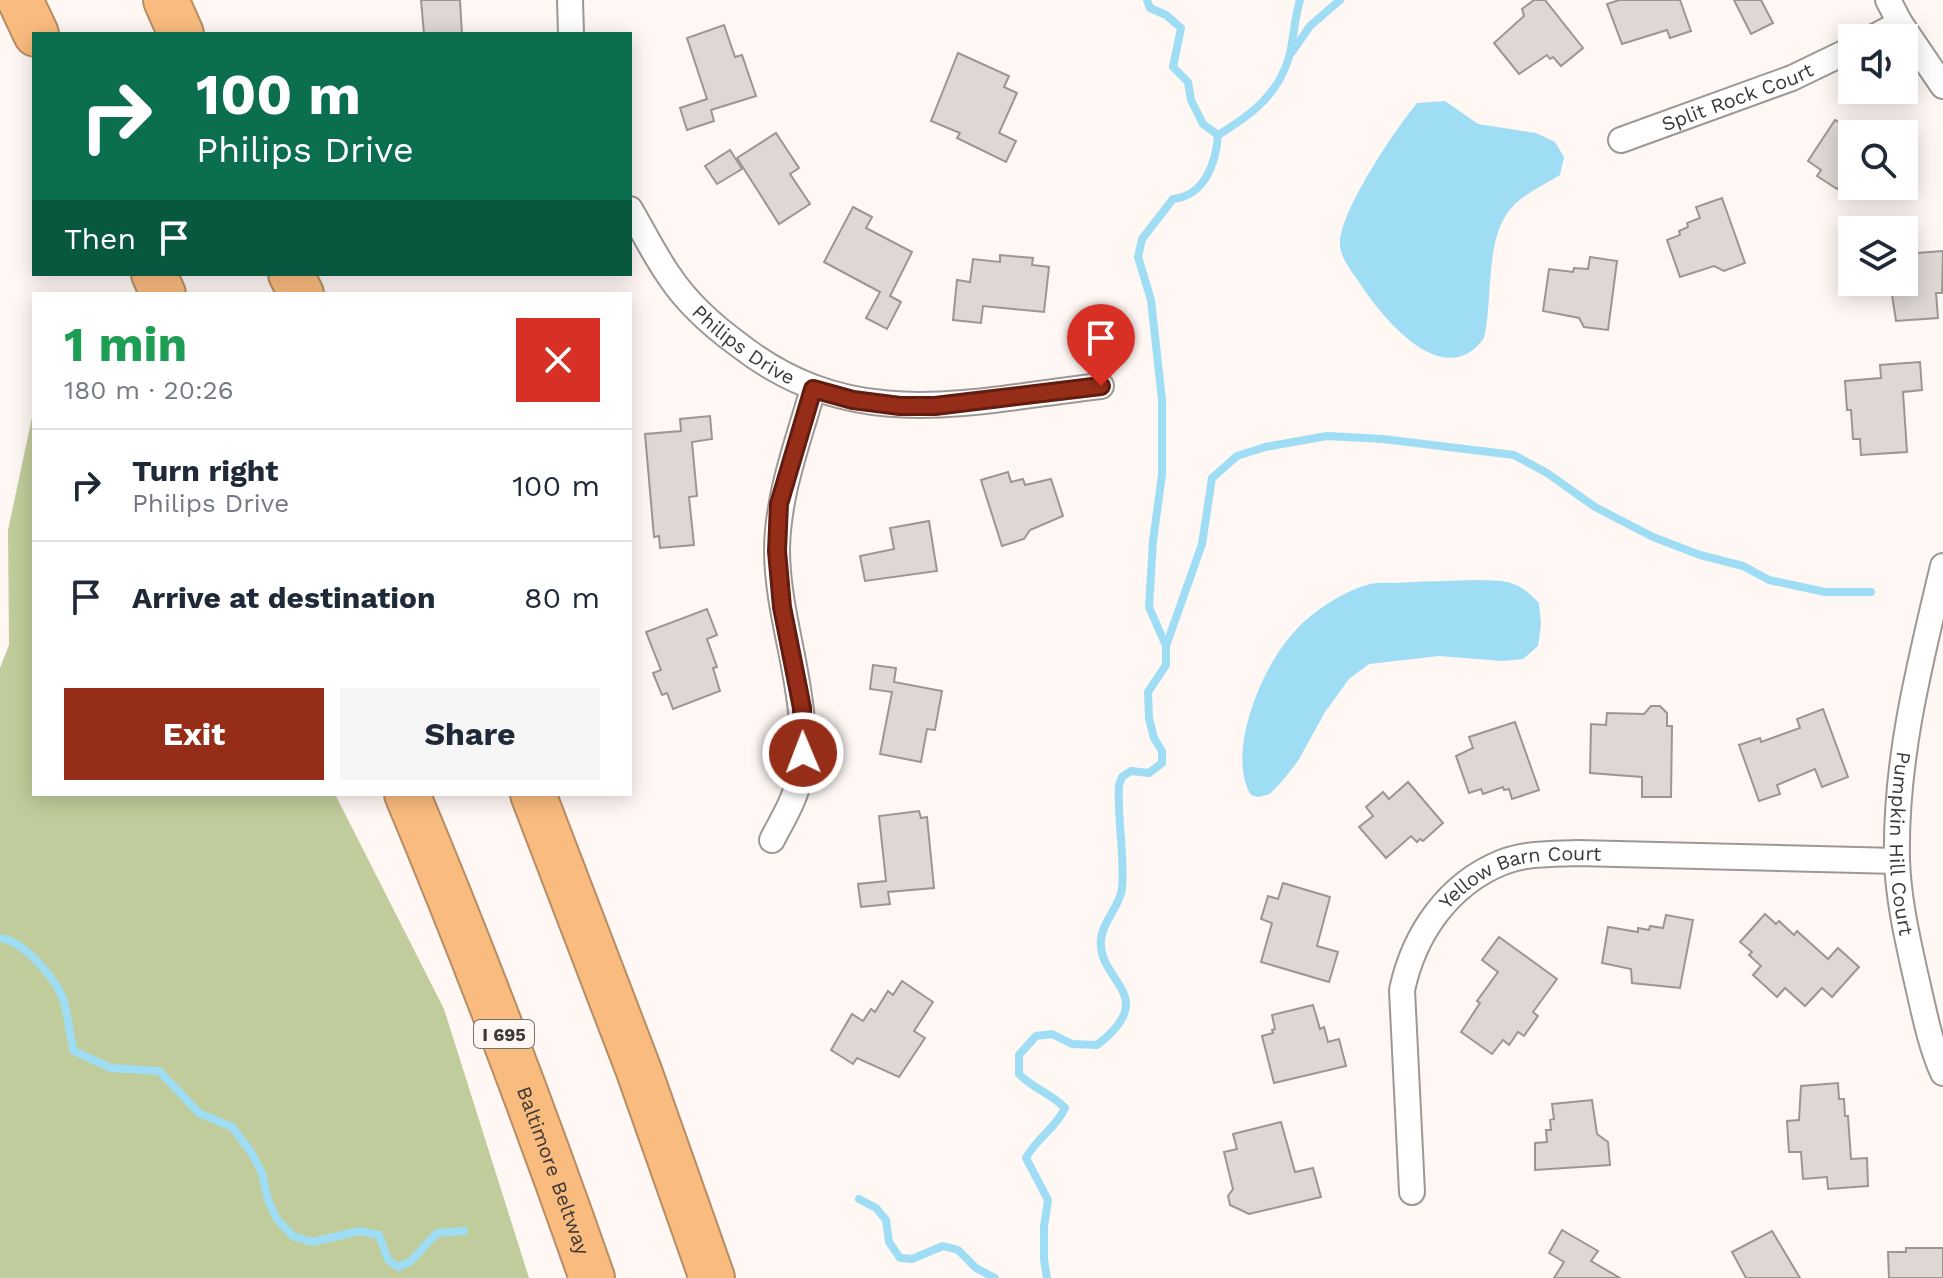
<!DOCTYPE html>
<html lang="en">
<head>
<meta charset="utf-8">
<style>
	body { margin:0; font-family:"Work Sans",sans-serif; background:#f6f6f7; color:#1f2937; height:100vh; display:flex; flex-direction:column; font-size:30px; white-space:nowrap }
	* { box-sizing:border-box; margin:0 }
	p { font-size:26px; color:#747a83 }
	.icon { flex:none; width:44px; height:44px; fill:none; stroke:currentColor; stroke-width:2; stroke-linecap:round; stroke-linejoin:round }
	.map { position:relative; flex:1; overflow:hidden }
	.sheet { position:absolute; left:32px; top:292px; width:600px; height:504px; display:flex; flex-direction:column; background:#fff; border-radius:0px; box-shadow:0 4px 20px #0003 }
	.sheet>* { flex:none }
	.top-card { position:absolute; left:32px; top:32px; width:600px; height:244px; border-radius:0px; box-shadow:0 4px 20px #0003; background:#0b6e4f; color:#fff; overflow:hidden }
	.controls { position:absolute; left:1838px; top:24px; display:grid; gap:16px }
	.controls a { display:grid; place-items:center; width:80px; height:80px; border-radius:0px; background:#fff; box-shadow:0 4px 20px #0003; font-size:40px }
	.pin { position:absolute; display:grid; place-items:center; width:68px; height:68px; color:#fff; margin:-82px -34px; border-radius:50% 50% 50% 0; rotate:-45deg; box-shadow:0 0 8px #0007 }
	.pin .icon { rotate:45deg }
	.me { position:absolute; width:88px; margin:-44px; rotate:359deg; stroke-linejoin:round; filter:drop-shadow(0 0 6px #0008) }
	.turn { display:flex; align-items:center; gap:28px; height:168px; padding:0 32px; font-size:36px }
	.turn .icon { width:104px; height:104px; stroke-width:2.5 }
	.turn b { display:block; font-size:56px; line-height:68px }
	.then { display:flex; align-items:center; height:76px; padding:0 32px; background:#0003; gap:16px; font-size:30px }
	.round { display:grid; place-items:center; flex:none; width:84px; height:84px; border-radius:0px; background:#f6f6f7 }
	.headline { display:flex; align-items:center; justify-content:space-between; height:136px; padding:0 32px }
	h1 { font-size:48px; font-weight:700; line-height:60px; color:#1e9e55 }
	.cta { display:flex; gap:16px; margin-top:auto; padding:16px 32px }
	.cta a { flex:1; height:92px; border-radius:0px; background:#962d18; color:#fff; font-size:32px; font-weight:700; line-height:92px; text-align:center }
	.cta a+a { background:#f6f6f7; color:#1f2937 }
	ul { padding:0; list-style:none }
	li { display:flex; align-items:center; gap:24px; height:112px; padding:0 32px; border-top:2px solid #e0e1e3 }
	li div { flex:1 }
	li b { display:block; font-size:30px }
	li em { font-style:normal }
	.map>svg:first-child { display:block }
</style>
</head>
<body>
<div class="map">
<svg width="1943" height="1278" viewBox="0 0 1943 1278">
	<rect width="100%" height="100%" fill="#fef7f4"/>
	<!-- green -->
	<path fill="#c0cc9b" d="M34,408V794H335L444,1009L529,1278H0V668L9,645L8,530Z"/>
	<!-- water -->
	<g fill="#9fddf5">
		<path d="M1445,101L1478,124L1536,133L1555,142L1564,157L1560,175C1544,185 1521,195 1509,211C1485,241 1493,301 1484,338C1445,393 1384,320 1361,285C1353,273 1339,257 1340,242C1342,208 1395,130 1417,103Z"/>
		<path d="M1478,580C1508,581 1517,580 1539,603L1541,624L1538,646L1523,659L1502,661L1439,656L1369,664L1349,679L1325,712L1298,761L1284,779L1270,794L1258,797L1251,795C1225,753 1263,664 1295,631C1311,613 1343,591 1367,585C1376,582 1388,583 1397,583C1424,581 1451,581 1478,580Z"/>
	</g>
	<g fill="none" stroke-linecap="round" stroke-linejoin="round">
		<!-- stream -->
		<g stroke="#9fddf5" stroke-width="8">
			<path d="M1147,0L1150,8L1166,15L1181,28L1173,67L1188,82L1191,100L1203,124L1218,135"/>
			<path d="M1292,52L1310,26L1340,0"/>
			<path d="M1166,646L1202,544L1212,478L1237,456L1265,447L1327,436L1383,439L1514,455L1547,473L1595,507L1653,537L1700,555L1743,566L1769,580L1825,592H1871"/>
			<path d="M0,938C22,940 53,976 62,996C68,1010 69,1035 74,1051L111,1068L159,1071L199,1113L232,1127L251,1152L262,1173L267,1197L276,1218L293,1236L312,1242L360,1231L379,1235L388,1260L398,1267L410,1262L437,1233L464,1231"/>
			<path d="M859,1199L876,1208L886,1220L889,1242L900,1258L912,1259L943,1246L958,1250L976,1268L995,1278"/>
			<path d="M1047,1278L1044,1259V1227L1048,1200L1026,1158C1036,1139 1056,1128 1065,1108C1051,1093 1033,1089 1019,1074V1055L1036,1036L1052,1034L1072,1044L1097,1045C1162,995 1097,982 1101,940C1102,922 1120,906 1122,889C1125,855 1117,820 1119,785L1122,777L1131,771L1149,773L1162,763V751L1154,738L1149,718L1148,692L1166,665V646L1149,607L1153,541L1162,475V400L1151,300L1138,257L1142,239L1173,199C1204,196 1216,164 1218,135C1251,115 1278,95 1289,57C1294,39 1294,19 1300,0"/>
		</g>
	</g>
	<!-- building -->
	<g fill="#ded7d4" stroke="#9c9693" stroke-width="2">
		<path d="M421,0H460L462,34H424Z"/>
		<path d="M1534,0H1545L1583,48L1561,66L1553,57L1550,59L1547,55L1519,74L1494,43L1524,16L1522,9Z"/>
		<path d="M1619,0H1680L1691,31L1670,38L1667,30L1622,44L1607,4Z"/>
		<path d="M1734,0H1761L1773,23L1751,34Z"/>
		<path d="M724,25L735,57L742,55L756,96L711,110L714,121L687,130L680,108L707,99L687,38Z"/>
		<path d="M958,53L1009,76L1004,87L1017,93L999,133L1016,141L1006,162L957,138L960,133L931,121Z"/>
		<path d="M1835,120L1852,129V188L1842,182L1837,189L1817,176L1821,170L1808,161Z"/>
		<path d="M776,133L799,168L790,174L810,204L779,224L737,158Z"/>
		<path d="M730,150L742,169L717,184L705,166Z"/>
		<path d="M1722,198L1745,263L1724,271L1714,266L1680,277L1667,240L1680,235L1679,231L1688,227L1687,223L1700,218L1696,207Z"/>
		<path d="M853,207L872,217L866,228L912,252L890,296L901,302L887,329L866,318L880,292L824,262Z"/>
		<path d="M1943,251L1942,293H1936L1938,318L1896,321L1890,282H1904V254Z"/>
		<path d="M1000,255L1033,258L1032,265L1049,267L1044,312L983,306L981,323L953,320L957,280L970,282L973,259L1000,262Z"/>
		<path d="M1590,257L1617,261L1608,330L1584,327L1579,318L1543,311L1549,269L1573,272L1574,268L1588,269Z"/>
		<path d="M1920,362L1922,390L1903,392L1907,452L1861,455L1860,439H1853L1851,410H1847L1845,381L1881,378L1880,365Z"/>
		<path d="M710,416L712,439L692,442L697,496L689,497L694,545L660,548L659,536L654,537L645,434L681,431L680,419Z"/>
		<path d="M1008,472L1011,482L1023,479L1025,485L1051,479L1063,516L1030,530L1024,539L1002,546L981,480Z"/>
		<path d="M929,521L937,571L865,581L860,556L894,549L890,528Z"/>
		<path d="M707,609L717,635L707,639L717,667L713,668L720,691L673,709L667,693L662,695L653,673L661,670L646,632Z"/>
		<path d="M873,665L896,668L894,682L942,691L935,730L927,729L921,762L880,754L892,692L870,689Z"/>
		<path d="M1651,706H1660L1667,713V726H1672L1671,797H1642V777L1590,773L1591,724L1606,725L1607,713L1644,714Z"/>
		<path d="M1823,709L1848,777L1822,787L1815,769L1777,785L1780,794L1759,801L1739,745L1760,738L1761,742L1800,728L1797,719Z"/>
		<path d="M1515,722L1539,790L1512,799L1509,789L1504,790L1503,787L1483,794L1481,789L1469,793L1456,756L1473,748L1469,737Z"/>
		<path d="M1408,782L1443,823L1423,841L1420,839L1417,842L1411,836L1386,858L1359,827L1373,816L1366,807L1383,792L1389,799Z"/>
		<path d="M919,811L921,818L927,817L934,888L888,892L890,904L861,907L858,884L886,881L879,816Z"/>
		<path d="M1283,883L1330,897L1317,946L1338,952L1329,982L1261,962L1272,923L1261,919L1268,896L1278,899Z"/>
		<path d="M1765,914L1776,924L1779,921L1794,935L1797,931L1828,959L1838,948L1859,967L1832,997L1822,988L1805,1006L1785,988L1777,997L1753,975L1761,966L1749,955L1752,952L1740,942Z"/>
		<path d="M1666,915L1693,920L1680,988L1632,983L1631,969L1602,963L1608,927L1638,932V928L1649,930L1650,926L1663,928Z"/>
		<path d="M1499,937L1557,979L1533,1012L1538,1016L1524,1036L1518,1032L1509,1045L1503,1040L1492,1054L1461,1032L1480,1003L1477,1001L1498,972L1482,960Z"/>
		<path d="M902,981L933,1002L914,1031L925,1038L899,1077L857,1058L853,1064L831,1050L852,1014L863,1021L871,1009L875,1012L888,991L893,995Z"/>
		<path d="M1313,1005L1320,1029L1324,1027L1328,1042L1339,1039L1346,1066L1274,1083L1262,1036L1273,1033L1272,1030L1275,1029L1272,1015Z"/>
		<path d="M1838,1083L1839,1099H1844L1845,1116H1848L1851,1159L1867,1158L1868,1186L1828,1189L1827,1177L1803,1179L1801,1152H1789L1787,1121L1799,1120L1801,1086Z"/>
		<path d="M1592,1100L1597,1134L1608,1142L1610,1165L1535,1170V1143L1547,1142L1546,1130H1551L1550,1120L1554,1119L1552,1104Z"/>
		<path d="M1281,1122L1295,1172L1313,1168L1321,1197L1249,1214L1230,1205L1228,1196L1233,1189L1224,1152L1237,1149L1233,1134Z"/>
		<path d="M1562,1230L1598,1251L1591,1261L1620,1278H1554L1564,1262L1549,1253Z"/>
		<path d="M1772,1231L1800,1278H1746L1732,1252Z"/>
		<path d="M1906,1248H1943V1278H1889L1888,1252H1906Z"/>
	</g>
	<g fill="none" stroke-linecap="round" stroke-linejoin="round">
		<defs>
			<g id="street">
				<path d="M570,0L571,34"/>
				<path d="M1888,0L1900,23L1943,86"/>
				<path d="M1872,38L1900,23"/>
				<path id="s1" d="M1621,140L1792,78L1852,49"/>
				<path id="s2" d="M630,209C643,231 655,256 670,277C688,304 713,326 739,345C854,435 968,401 1101,386"/>
				<path id="s3" d="M1943,566C1920,663 1895,759 1897,859C1898,897 1907,937 1915,973C1923,1006 1929,1042 1943,1073"/>
				<path d="M772,840C780,824 791,807 796,790C818,709 777,630 777,549C778,493 798,442 813,389"/>
				<path id="s4" d="M1412,1192L1402,990C1414,934 1448,884 1503,862C1526,853 1553,854 1577,853L1897,861"/>
			</g>
			<g id="highway">
				<path d="M20,0L36,34"/>
				<path d="M166,0L181,34"/>
				<path d="M154,274L163,294"/>
				<path d="M291,274L301,294"/>
				<path id="s5" d="M407,794C474,954 535,1115 592,1278"/>
				<path d="M533,794L639,1071L712,1278"/>
			</g>
		</defs>
		<!-- street casing -->
		<use href="#street" stroke="#9e9895" stroke-width="28"/>
		<!-- highway casing -->
		<use href="#highway" stroke="#b78d65" stroke-width="48"/>
		<!-- street -->
		<use href="#street" stroke="#fff" stroke-width="24"/>
		<!-- highway -->
		<use href="#highway" stroke="#fabb7e" stroke-width="44"/>
	</g>
	<g fill="none" stroke-linecap="round" stroke-linejoin="round">
		<defs>
			<path id="route" d="M803,753L802,708L782,607L777,551L779,504L813,389L853,400L900,406H935L1101,386"/>
		</defs>
		<!-- route casing -->
		<use href="#route" stroke="#621d10" stroke-width="20"/>
		<!-- route -->
		<use href="#route" stroke="#962d18" stroke-width="14"/>
	</g>
	<g text-anchor="middle" dominant-baseline="central" stroke-width="6" stroke-linejoin="round" paint-order="stroke">
		<!-- shield labels -->
		<rect fill="#fef7f4" stroke="#767170" stroke-width="2" x="474" y="1020" width="60" height="28" rx="6"/>
		<g font-size="18" font-weight="bold" fill="#3b3837">
			<text x="504" y="1034">I 695</text>
		</g>
		<!-- street labels -->
		<g font-size="20" fill="#3b3837" stroke="#fef7f4">
			<text stroke="none"><textPath href="#s1" startOffset="124">Split Rock Court</textPath></text>
			<text stroke="none"><textPath href="#s2" startOffset="180">Philips Drive</textPath></text>
			<text stroke="none"><textPath href="#s3" startOffset="282">Pumpkin Hill Court</textPath></text>
			<text stroke="none"><textPath href="#s4" startOffset="384">Yellow Barn Court</textPath></text>
			<text stroke="none"><textPath href="#s5" startOffset="404">Baltimore Beltway</textPath></text>
		</g>
	</g>
</svg>
<div class="controls">
<a><svg class="icon" aria-label="sound" viewBox="0 0 24 24"><path d="M4 9h4l5-4v14l-5-4H4zM17 9q2 3 0 6"/></svg></a>
<a><svg class="icon" aria-label="search" viewBox="0 0 24 24"><circle cx="10" cy="10" r="6"/><path d="M15 15l6 6"/></svg></a>
<a><svg class="icon" aria-label="layers" viewBox="0 0 24 24"><path d="M12 4l9 5-9 5-9-5zM3 14l9 5 9-5"/></svg></a>
</div>
<div class="pin" style="left:1101px;top:386px;background:#d93025"><svg class="icon" aria-label="arrive" viewBox="0 0 24 24"><path d="M6 21V4h12l-3 4 3 4H6"/></svg></div>
<svg class="me" style="left:803px;top:753px" viewBox="-20 -20 40 40"><circle r="17" fill="#962d18" stroke="#fff" stroke-width="3"/><path d="M0-11L8 9 0 5-8 9z" fill="#fff"/></svg>
<div class="top-card">
<div class="turn"><svg class="icon" aria-label="right" viewBox="0 0 24 24"><path d="M7 20v-9h11M14 6l5 5-5 5"/></svg><div><b>100 m</b>Philips Drive</div></div>
<div class="then">Then<svg class="icon" aria-label="arrive" viewBox="0 0 24 24"><path d="M6 21V4h12l-3 4 3 4H6"/></svg></div>
</div>
<section class="sheet">
<div class="headline"><div><h1>1 min</h1><p>180 m · 20:26</p></div><a class="round" style="background:#d93025;color:#fff"><svg class="icon" aria-label="close" viewBox="0 0 24 24"><path d="M6 6l12 12M18 6L6 18"/></svg></a></div>
<ul>
<li><svg class="icon" aria-label="right" viewBox="0 0 24 24"><path d="M7 20v-9h11M14 6l5 5-5 5"/></svg><div><b>Turn right</b><p>Philips Drive</p></div><em>100 m</em></li>
<li><svg class="icon" aria-label="arrive" viewBox="0 0 24 24"><path d="M6 21V4h12l-3 4 3 4H6"/></svg><div><b>Arrive at destination</b></div><em>80 m</em></li>
</ul>
<div class="cta"><a>Exit</a><a>Share</a></div>
</section>
</div>
</body>
</html>
